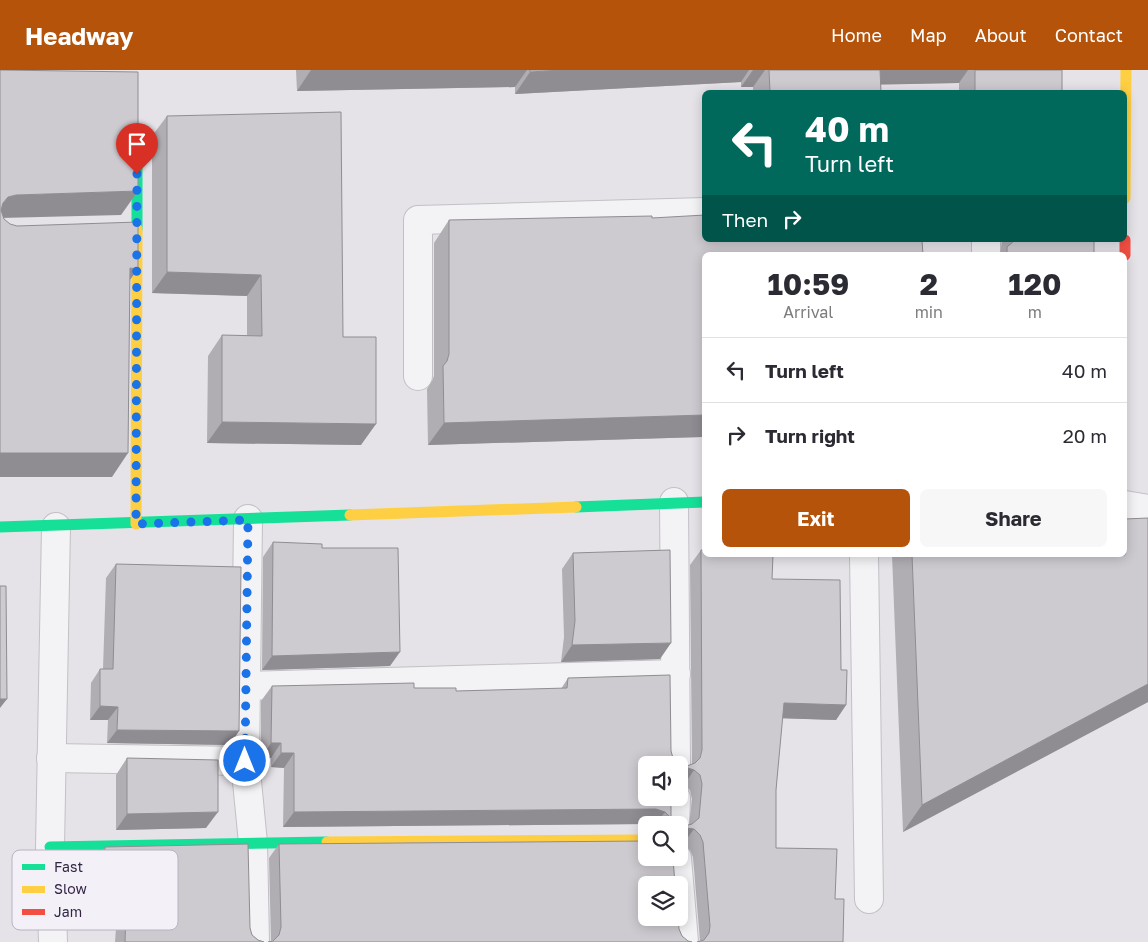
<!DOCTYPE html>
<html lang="en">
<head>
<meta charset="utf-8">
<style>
	body { margin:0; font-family:"Golos Text",sans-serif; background:#f7f7f7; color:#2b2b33; height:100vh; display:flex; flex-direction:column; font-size:19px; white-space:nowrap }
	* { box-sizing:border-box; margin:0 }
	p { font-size:16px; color:#7c7c81 }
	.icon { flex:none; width:28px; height:28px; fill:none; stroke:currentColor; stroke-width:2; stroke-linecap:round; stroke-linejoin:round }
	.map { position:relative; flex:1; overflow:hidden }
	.drawer { position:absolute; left:702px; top:182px; width:425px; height:305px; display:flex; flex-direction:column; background:#fff; border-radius:8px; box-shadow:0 2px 12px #0003 }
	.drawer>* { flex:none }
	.guide { position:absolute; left:702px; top:20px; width:425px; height:152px; border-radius:8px; box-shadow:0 2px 12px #0003; background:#00695c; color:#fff; overflow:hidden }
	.buttons { position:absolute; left:638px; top:686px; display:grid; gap:10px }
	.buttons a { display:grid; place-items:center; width:50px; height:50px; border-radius:8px; background:#fff; box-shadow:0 2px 12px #0003; font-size:25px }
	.pin { position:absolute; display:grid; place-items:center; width:42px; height:42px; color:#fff; margin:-51px -21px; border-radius:50% 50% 50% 0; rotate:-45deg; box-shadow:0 0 5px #0007 }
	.pin .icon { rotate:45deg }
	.me { position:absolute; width:55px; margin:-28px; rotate:0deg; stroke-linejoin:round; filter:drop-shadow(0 0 4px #0008) }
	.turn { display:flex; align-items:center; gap:18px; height:105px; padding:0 20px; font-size:22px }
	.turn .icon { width:65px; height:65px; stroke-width:2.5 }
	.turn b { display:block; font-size:35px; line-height:42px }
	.then { display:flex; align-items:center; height:48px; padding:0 20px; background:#0003; gap:10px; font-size:19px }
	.eta { display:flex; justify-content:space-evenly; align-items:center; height:85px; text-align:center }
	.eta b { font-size:30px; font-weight:700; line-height:35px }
	.button { display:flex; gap:10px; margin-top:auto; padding:10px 20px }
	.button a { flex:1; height:58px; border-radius:8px; background:#b45309; color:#fff; font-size:20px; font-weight:700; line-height:58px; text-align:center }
	.button a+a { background:#f7f7f7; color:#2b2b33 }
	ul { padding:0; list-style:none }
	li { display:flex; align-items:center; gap:15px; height:65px; padding:0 20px; border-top:1px solid #e1e1e2 }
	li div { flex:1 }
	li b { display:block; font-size:19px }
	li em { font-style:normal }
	header { display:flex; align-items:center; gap:30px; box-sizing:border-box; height:70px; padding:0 25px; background:#b45309; color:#fff }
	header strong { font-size:24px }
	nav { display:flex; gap:28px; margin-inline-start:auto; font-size:18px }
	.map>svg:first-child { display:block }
</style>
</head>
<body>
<header>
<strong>Headway</strong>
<nav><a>Home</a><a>Map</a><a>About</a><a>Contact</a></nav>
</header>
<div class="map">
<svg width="1148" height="872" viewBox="0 0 1148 872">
	<rect width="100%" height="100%" fill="#e5e3e8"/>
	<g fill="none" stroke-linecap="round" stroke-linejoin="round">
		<defs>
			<g id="street">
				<path d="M986,170V185"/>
				<path d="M418,306V150L705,142"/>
				<path d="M674,432L676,695"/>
				<path d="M1125,435L1148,439"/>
				<path d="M248,449L245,691L253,773L255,872"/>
				<path d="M864,485L869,829"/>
				<path d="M245,616L676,604"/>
				<path d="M51,688L245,691"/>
				<path d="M675,755L676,728"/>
				<path d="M677,788L684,872"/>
				<path d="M53,872L50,777L56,457"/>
			</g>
		</defs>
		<!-- street casing -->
		<use href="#street" stroke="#c2c0c6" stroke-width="30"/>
		<!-- street -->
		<use href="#street" stroke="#f3f2f4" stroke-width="28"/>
		<!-- fast -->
		<g stroke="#16e098" stroke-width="11">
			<path d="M137,159V84"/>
			<path d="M576,437L705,432"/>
			<path d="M0,457L350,445"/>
			<path d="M50,777L327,772"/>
		</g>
		<!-- slow -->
		<g stroke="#ffcf43" stroke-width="11">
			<path d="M1125,128L1126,0"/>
			<path d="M350,445L576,437"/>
			<path d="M136,454L137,159"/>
			<path d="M327,772L646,770"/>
		</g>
		<!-- jam -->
		<path stroke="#f24e42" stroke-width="11" d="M1125,170V185"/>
	</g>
	<!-- wall -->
	<g fill="#b0aeb3" fill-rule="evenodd">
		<path d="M296,0H1062V22H959V13L881,14V22H753V17H741V12L515,24V17L297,21Z"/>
		<path d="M167,46L343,267L361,375L207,373L208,286L222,265L247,266V226L152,223V66Z"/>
		<path d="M652,148L705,185V383L703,384L702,367L428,375L427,319L432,311L434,306V173L449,150Z"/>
		<path d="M1002,170H1094V185H1000Z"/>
		<path d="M1148,448V632L903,762L892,485H1125Z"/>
		<path d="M273,472L322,478L390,596L262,600L263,487Z"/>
		<path d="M701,480L772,509L841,600L846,635L836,650L782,648L776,720V778L835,829L700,871L693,787L690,780L683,774L679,773V755L646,754L283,757L284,698L271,697V688H261V631L272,616L414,618L456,621L561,619L568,608L671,681L673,688L678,693L687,696L692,694L690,495ZM646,695H679V713L684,715L690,720L692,729L689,755L684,756L677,753L671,747Z"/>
		<path d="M573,483L660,589L561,592L564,567L562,499Z"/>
		<path d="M116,494L230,675L107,673L108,650H90L91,613L100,599H103L106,508Z"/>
		<path d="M127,688L206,758L116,760V705Z"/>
		<path d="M646,771L271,871L269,788L279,774Z"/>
		<path d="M105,777L250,858L252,865L258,870L264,872H115L116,858H94L95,792Z"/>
	</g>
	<!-- shaded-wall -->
	<g fill="#908d92">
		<path d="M311,0H527L515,17L297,21Z"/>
		<path d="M563,0H749L741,12L515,24L530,2Z"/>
		<path d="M753,0H765L753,17H741Z"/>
		<path d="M874,0H968L959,13L864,15Z"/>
		<path d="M138,121L121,145L0,148V137L8,127L16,125Z"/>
		<path d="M130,198L138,199L121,222Z"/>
		<path d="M167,202L261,205L247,226L152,223Z"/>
		<path d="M705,345V363L702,367L428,375L444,353Z"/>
		<path d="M222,352L376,354L361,375L207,373Z"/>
		<path d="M0,383H128L112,407H0Z"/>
		<path d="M671,573L660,589L561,592L572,575Z"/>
		<path d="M400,582L390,596L262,600L272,586Z"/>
		<path d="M1148,614V632L903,762L922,735Z"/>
		<path d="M0,629H7L0,638Z"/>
		<path d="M784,633L846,635L836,650L773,648Z"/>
		<path d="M100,636L118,637L108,650H90Z"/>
		<path d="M117,660L239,661L230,675L107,673Z"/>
		<path d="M271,673H281L271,688H261Z"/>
		<path d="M281,683H294L284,698L271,697Z"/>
		<path d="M688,698L694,700L684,715L679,713V700Z"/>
		<path d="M656,739L665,742L655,755L646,754L283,757L294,742Z"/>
		<path d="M218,742L206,758L116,760L127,744Z"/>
		<path d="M686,758L694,759L683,774L679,773V760Z"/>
		<path d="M104,843H126L116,858H94Z"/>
	</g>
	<!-- building -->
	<g fill="#cdcad0" stroke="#908d92" fill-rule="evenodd">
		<path d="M0,0L138,2V121L16,125L8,127L3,133L1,140L4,149L10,154L17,156L138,152V199L130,198L128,383H0Z"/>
		<path d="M530,0H563L530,2Z"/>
		<path d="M769,0H880L881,22H770Z"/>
		<rect x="975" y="0" width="87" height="22"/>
		<path d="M341,42L343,267H376V354L222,352V265L262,266L261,205L167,202V46Z"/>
		<path d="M705,145V170H922L923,185H705V345L444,353L443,296L447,291L449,284V150L652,146V148Z"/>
		<path d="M1015,170H1094V185H1007V177Z"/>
		<path d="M1148,448V614L922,735L912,485H1125V449Z"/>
		<path d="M273,472L322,474V478H398L400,582L272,586Z"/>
		<path d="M670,480L671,573L572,575L575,551L573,483Z"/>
		<path d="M701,480H705V485H773L772,509L840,510L841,600H847L846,635L784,633L776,720V778L837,779L835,829H844L843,872H697L704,870L709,863L710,856L703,772L700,765L694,759L686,758L679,760V755H672L670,747L665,742L656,739L294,742V683H281V673H271L272,616L414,613V618H456V621L567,618L568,608L670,605L671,681L673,688L678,693L687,696L695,693L700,688L702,680ZM646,695H679V700L688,698L694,700L700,705L702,714L699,748L692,754L684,756L677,753L671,747V728H646Z"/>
		<path d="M116,494L241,497L239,661L117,660L118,637L100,636V599H113Z"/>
		<path d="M0,516H6L7,629H0Z"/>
		<path d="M127,688L218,690V742L127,744Z"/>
		<path d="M646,771V788H673L675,815H646V848H678L679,859L682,866L688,871L692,872H268L273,871L279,865L281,857L279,774Z"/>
		<path d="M248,774L250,858L252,865L258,870L264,872H125L126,843H104L105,777Z"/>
	</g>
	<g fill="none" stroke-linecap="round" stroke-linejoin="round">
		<!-- route -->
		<path stroke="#1a73e8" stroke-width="9" stroke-dasharray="0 16.2" d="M137,104L136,454L248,450L245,691"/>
	</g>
	<!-- legend -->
	<rect x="12" y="780" width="166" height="80" rx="8" fill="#f3f0f8" stroke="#bab3c2" stroke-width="1"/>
	<rect x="22" y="794" width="23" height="6" fill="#16e098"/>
	<rect x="22" y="816" width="23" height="7" fill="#ffcf43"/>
	<rect x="22" y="839" width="23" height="6" fill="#f24e42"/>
	<g font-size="14" fill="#342644">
		<text x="54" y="802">Fast</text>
		<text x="54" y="824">Slow</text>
		<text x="54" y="847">Jam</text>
	</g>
</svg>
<div class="buttons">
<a><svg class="icon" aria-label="sound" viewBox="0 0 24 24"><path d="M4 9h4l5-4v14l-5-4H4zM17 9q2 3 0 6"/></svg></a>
<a><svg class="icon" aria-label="search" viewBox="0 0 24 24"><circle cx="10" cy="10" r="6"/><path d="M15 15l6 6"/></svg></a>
<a><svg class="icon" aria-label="layers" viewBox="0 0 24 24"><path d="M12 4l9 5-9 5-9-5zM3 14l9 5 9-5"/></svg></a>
</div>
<div class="pin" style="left:137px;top:104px;background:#d93025"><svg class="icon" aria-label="arrive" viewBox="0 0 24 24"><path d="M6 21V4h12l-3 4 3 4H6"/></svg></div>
<svg class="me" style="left:245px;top:691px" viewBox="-20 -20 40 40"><circle r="17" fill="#1a73e8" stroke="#fff" stroke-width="3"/><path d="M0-11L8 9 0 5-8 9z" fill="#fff"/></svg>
<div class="guide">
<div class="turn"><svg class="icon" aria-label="left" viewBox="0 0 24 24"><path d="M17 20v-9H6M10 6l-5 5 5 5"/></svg><div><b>40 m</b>Turn left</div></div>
<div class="then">Then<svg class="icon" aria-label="right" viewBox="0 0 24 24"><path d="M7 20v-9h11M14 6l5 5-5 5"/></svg></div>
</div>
<section class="drawer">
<div class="eta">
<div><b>10:59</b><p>Arrival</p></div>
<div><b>2</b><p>min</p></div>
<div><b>120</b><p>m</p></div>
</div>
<ul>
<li><svg class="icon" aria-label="left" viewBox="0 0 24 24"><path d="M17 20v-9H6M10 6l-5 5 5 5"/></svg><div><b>Turn left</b></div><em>40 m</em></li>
<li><svg class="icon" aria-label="right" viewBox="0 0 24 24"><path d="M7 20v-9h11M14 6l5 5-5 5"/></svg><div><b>Turn right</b></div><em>20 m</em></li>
</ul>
<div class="button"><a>Exit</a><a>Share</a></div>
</section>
</div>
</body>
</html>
